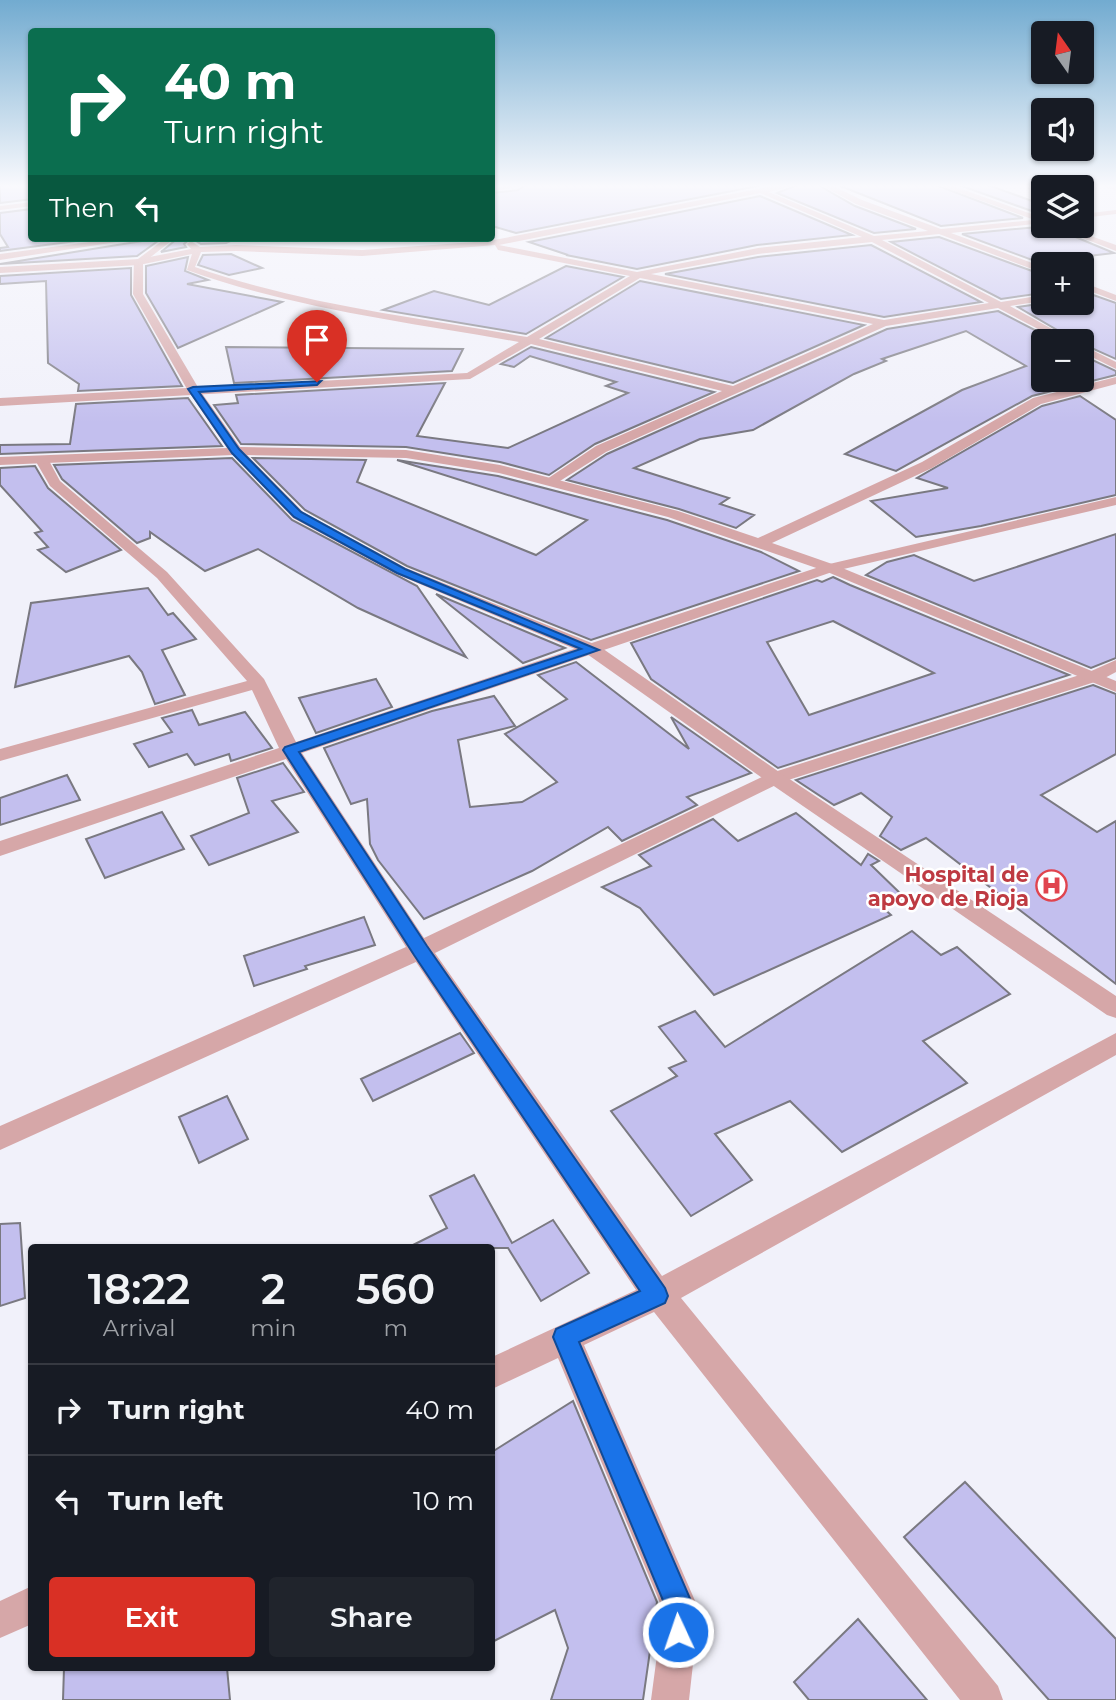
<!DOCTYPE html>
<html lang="en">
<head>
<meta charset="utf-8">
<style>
	body { margin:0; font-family:Montserrat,sans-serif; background:#20242c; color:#f1f3f6; height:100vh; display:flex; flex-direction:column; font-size:26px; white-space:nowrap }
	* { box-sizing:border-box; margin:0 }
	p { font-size:23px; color:#9ea1a6 }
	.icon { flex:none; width:38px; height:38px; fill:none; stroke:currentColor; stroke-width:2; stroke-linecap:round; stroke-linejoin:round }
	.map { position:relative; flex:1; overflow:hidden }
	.sheet { position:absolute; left:28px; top:1244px; width:467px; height:427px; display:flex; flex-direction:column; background:#171b24; border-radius:7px; box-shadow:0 2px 5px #0004 }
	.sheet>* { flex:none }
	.guide { position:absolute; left:28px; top:28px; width:467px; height:214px; border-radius:7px; box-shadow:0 2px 5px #0004; background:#0b6e4f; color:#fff; overflow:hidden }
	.needle { width:46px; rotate:346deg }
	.buttons { position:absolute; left:1031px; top:21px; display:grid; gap:14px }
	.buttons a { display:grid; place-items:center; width:63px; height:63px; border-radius:7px; background:#171b24; box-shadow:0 2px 5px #0004; font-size:35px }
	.pin { position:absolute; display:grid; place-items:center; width:60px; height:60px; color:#fff; margin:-72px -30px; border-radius:50% 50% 50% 0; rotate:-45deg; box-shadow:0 0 7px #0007 }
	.pin .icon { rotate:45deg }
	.me { position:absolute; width:77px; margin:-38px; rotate:357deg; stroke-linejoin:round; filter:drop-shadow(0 0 5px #0008) }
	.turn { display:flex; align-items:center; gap:24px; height:147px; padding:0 21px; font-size:32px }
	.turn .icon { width:91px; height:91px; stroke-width:2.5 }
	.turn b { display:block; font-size:49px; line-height:60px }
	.then { display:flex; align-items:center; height:66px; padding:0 21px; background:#0003; gap:14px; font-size:26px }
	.eta { display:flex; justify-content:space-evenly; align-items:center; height:119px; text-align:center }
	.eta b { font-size:42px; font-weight:600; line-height:49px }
	.cta { display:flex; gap:14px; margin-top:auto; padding:14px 21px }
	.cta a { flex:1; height:80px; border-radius:7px; background:#d93025; color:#fff; font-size:28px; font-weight:600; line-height:80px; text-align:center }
	.cta a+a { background:#20242c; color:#f1f3f6 }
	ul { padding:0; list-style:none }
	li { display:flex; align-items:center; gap:21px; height:91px; padding:0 21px; border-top:2px solid #363941 }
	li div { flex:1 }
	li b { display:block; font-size:26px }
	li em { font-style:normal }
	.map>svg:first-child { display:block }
</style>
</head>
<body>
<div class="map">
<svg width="1116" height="1700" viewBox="0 0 1116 1700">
	<rect width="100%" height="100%" fill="#f1f1fa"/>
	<!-- building -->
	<g fill="#c3bfee" stroke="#7a7981" stroke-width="2" fill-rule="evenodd">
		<path d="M0,185H32V199L0,203Z"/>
		<path d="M525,185H763L516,233L492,226V193L518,190Z"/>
		<path d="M797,185H818L855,206L916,229L874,233L777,193Z"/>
		<path d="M838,185H936L1023,218L941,226Z"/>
		<path d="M959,185H988L1043,205V215Z"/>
		<path d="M760,196L852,235L757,245L637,269L566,255H568L529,242Z"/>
		<path d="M32,209V238H99L0,251V248L8,247L0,234V213Z"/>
		<path d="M1049,226L1114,253L1054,260L1063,264H1043L962,234Z"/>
		<path d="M939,237L1043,275V293L1001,299L891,242Z"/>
		<path d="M145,238H162L137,256L0,264L142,241Z"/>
		<path d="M178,238H235V239L226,243L201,244L191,238L184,244L186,247L161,252Z"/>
		<path d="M871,245L981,302L884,317L665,274L758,257Z"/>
		<path d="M231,254L262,268L229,275L198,265L203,255Z"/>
		<path d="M188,257L185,271L208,280L187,284L282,302L178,348L146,293V266Z"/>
		<path d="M566,266L623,277L526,334L383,310L434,291L489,305Z"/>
		<path d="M131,268V295L182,386L78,391L79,384L48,363L46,281L0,284V276Z"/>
		<path d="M640,281L864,325L733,383L546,338Z"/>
		<path d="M1082,291L1116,303V359L1076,341L1018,307L1045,303H1082Z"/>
		<path d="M998,311L1056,341H1043V380H1082V355L1116,371V375L1032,396L896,471L845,454L962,390L1026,366L966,331L882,359L886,361L854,374L753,430L700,439L634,468L729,498L720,504L754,515L736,528L679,509L567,480L607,454L887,329Z"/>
		<path d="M226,347L463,349L452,371L234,383Z"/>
		<path d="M531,347L714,392L595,444L549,475L500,462L406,447L241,444L214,405L238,403L236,395L445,383L417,436L508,448L628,393L606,386L616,382L530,356L514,367L501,364Z"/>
		<path d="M1080,396L1116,420V495L981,526L916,537L871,501L948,488L917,478L1042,406Z"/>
		<path d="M188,398L222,446L0,454V445L70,444L76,404Z"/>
		<path d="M232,458L292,520L417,586L466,657L358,608L258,549L205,571L150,532V538L137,543L62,479L54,465Z"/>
		<path d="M253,458L366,460L357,482L536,555L587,520L397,460L498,476L667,520L761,552L799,571L591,640L407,566L305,510Z"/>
		<path d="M35,466L48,488L121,550L66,572L38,550L48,547L35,533L42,531L0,485V468Z"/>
		<path d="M1116,534V658L1091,668L866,575L887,562L914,555L974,581Z"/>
		<path d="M833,577L850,585L1069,675L778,768L651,679L631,643L817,580L822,582ZM833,621L934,673L809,715L767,642Z"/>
		<path d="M148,588L168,615L173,613L196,639L162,650L185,695L155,704L142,672L129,656L15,687L31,603Z"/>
		<path d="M436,594L565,648L523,663Z"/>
		<path d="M576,662L689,749L671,717L751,773L687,797L697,805L622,841L608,827L532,871L424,919L378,860L370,844L367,799L351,804L324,748L432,711L494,696L515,726L458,740L470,807L522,802L557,782L505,734L567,699L538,675Z"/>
		<path d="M376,679L392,707L316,733L299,698Z"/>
		<path d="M1093,685L1116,694V754L1041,795L1097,832L1116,821V984L926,838L901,850L880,836L892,817L861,793L834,805L796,780Z"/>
		<path d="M192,710L199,725L245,712L272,748L231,761L229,754L195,765L187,754L149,767L134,744L172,732L162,718Z"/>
		<path d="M283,763L304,792L272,801L298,832L209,865L191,836L249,813L237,778Z"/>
		<path d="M67,775L80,800L0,825V798Z"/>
		<path d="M162,812L184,849L105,878L86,839Z"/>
		<path d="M796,813L861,865L868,854L879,861L871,865L905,898L882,907L891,915L714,995L640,908L602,887L651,866L639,855L713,819L738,841Z"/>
		<path d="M364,917L375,945L305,966L307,969L254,986L244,956Z"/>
		<path d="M912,931L941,955L957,947L1010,994L923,1041L967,1083L842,1152L790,1101L715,1134L752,1180L691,1216L611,1111L677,1076L669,1068L686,1061L659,1027L695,1011L725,1047Z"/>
		<path d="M460,1033L474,1053L373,1101L361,1079Z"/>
		<path d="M227,1096L248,1139L199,1163L179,1117Z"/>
		<path d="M474,1175L512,1243L553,1220L589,1273L541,1301L508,1248H407L447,1228L430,1196Z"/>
		<path d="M20,1223L25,1298L0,1306V1224Z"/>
		<path d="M573,1401L657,1602L643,1700H551L568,1648L555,1610L492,1642V1452Z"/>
		<path d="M965,1482L1116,1639V1700H1049L904,1537Z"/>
		<path d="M858,1619L927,1700H809L794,1682Z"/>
		<path d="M64,1668H227L230,1700H63Z"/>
	</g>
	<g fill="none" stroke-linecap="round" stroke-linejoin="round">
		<!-- minor -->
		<g fill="#d6a7a8" fill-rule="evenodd">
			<path d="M522,185L518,187L492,191V187Z"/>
			<path d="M778,185H795L769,192L874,236L928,231L856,204L821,185H831L862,200L941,229L1043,219V223L951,233L1043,267V273L939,234L882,240L1001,302L1043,295V301L1010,306L1074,341H1061L998,308L886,326L606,452L552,486L545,482L547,479L596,446L722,391L531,344L470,379L0,406V398L467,373L519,342C407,322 295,309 187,270L192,254L139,265L0,273V267L139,259L191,249L187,244L191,241L200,247L236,245L362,250L489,241ZM760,193L862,237L758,248L637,272L499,245ZM872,242L989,303L884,320L651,274L758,254ZM495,245L498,250L630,276L527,337C415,317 303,305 195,267L201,252L236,251L362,256ZM640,278L873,324L733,386L539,339Z"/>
			<path d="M32,202V206L0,210V206Z"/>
			<path d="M1116,210V214L1082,218V214Z"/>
			<path d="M119,238H142L0,260V254Z"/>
			<path d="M1082,282L1116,295V301L1082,288Z"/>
			<path d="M1082,345L1116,362V369L1082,352Z"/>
			<path d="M42,456L47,457L60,481L167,572L264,679L296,742L825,565L1116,497V505L835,571L302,753L424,938L768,774L1089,672L1116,660V672L1101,680L782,782L435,953L662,1276L1116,1033V1055L681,1298L998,1686L1003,1700H960L654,1312L584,1345L699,1610L689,1700H651L663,1610L558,1358L492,1389V1357L636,1290L416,962L0,1150V1126L406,947L286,759L0,856V841L279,748L252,690L0,761V749L247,681L157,578L50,486L35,460Z"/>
			<path d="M32,1586V1624L0,1638V1601Z"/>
		</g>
		<!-- tertiary -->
		<g fill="#d6a7a8" fill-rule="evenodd">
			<path d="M938,185H950L1043,218V223Z"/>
			<path d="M1102,185L1116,186V190L1103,187Z"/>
			<path d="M1052,226H1063L1116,245V251Z"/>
			<path d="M166,238H175L143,263V294L199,389L240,447L406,450L500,465L678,511L758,538L922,462L1033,398L1116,377V384L1041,404L932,468L772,543L835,565L1116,681V692L825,571L668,517L499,473L406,458L247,455L303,512L406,568L599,646L782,774L1116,996V1018L1107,1015L768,782L587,654L396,574L293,518L233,455L0,465V457L227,448L187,389L133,294L134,262Z"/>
		</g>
	</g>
	<!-- sky -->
	<linearGradient id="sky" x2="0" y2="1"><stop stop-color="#72abd0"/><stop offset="0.44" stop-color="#f9f9fd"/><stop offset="1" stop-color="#f9f9fd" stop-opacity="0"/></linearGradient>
	<rect width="1116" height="423" fill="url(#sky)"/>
	<!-- route -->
	<path fill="#1a73e8" stroke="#114b97" stroke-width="2" d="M321,381L317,385L199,392L239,449L301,512L405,569L599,650L299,752L427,946L665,1288L668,1296L665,1303L579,1342L695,1610L688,1642L678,1646L669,1642L664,1632L667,1610L553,1337L556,1329L640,1291L414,955L283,750L285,747L581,649L397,573L294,517L232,453L188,389L193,387Z"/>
	<!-- icons -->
	<defs>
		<symbol id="hospital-ring" viewBox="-11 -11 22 22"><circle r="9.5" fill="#fff" stroke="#e0444e" stroke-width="1.5"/><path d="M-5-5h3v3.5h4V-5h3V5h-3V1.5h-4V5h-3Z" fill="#e0444e"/></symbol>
	</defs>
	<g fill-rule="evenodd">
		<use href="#hospital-ring" x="1034" y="868" width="35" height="35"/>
	</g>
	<g text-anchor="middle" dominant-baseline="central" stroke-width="5" stroke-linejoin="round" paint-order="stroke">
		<!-- health labels -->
		<g font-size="21" font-weight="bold" fill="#be3a42" stroke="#fff" text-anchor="end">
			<text x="1029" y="874">Hospital de<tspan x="1029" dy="24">apoyo de Rioja</tspan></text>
		</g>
	</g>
</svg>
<div class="buttons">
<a><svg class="needle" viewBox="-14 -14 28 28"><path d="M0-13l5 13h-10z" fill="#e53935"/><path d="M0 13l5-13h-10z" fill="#9ea1a6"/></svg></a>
<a><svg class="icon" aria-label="sound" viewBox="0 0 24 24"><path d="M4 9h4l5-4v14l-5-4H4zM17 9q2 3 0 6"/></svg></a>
<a><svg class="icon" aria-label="layers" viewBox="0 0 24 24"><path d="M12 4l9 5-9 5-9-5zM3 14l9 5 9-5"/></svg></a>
<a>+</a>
<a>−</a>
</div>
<div class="pin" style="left:317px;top:382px;background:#d93025"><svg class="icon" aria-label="arrive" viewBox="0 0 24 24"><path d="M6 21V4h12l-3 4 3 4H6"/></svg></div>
<svg class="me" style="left:678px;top:1632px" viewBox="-20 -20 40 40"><circle r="17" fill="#1a73e8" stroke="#fff" stroke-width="3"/><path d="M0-11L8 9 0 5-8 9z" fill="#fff"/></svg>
<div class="guide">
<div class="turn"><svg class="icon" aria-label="right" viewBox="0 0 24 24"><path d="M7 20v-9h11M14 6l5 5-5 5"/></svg><div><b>40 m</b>Turn right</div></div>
<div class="then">Then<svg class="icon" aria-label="left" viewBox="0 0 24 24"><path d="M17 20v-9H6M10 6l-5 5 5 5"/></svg></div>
</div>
<section class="sheet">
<div class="eta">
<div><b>18:22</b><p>Arrival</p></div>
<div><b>2</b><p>min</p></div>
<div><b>560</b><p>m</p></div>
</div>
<ul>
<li><svg class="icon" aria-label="right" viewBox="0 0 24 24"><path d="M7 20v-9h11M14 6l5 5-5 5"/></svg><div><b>Turn right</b></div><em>40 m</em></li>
<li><svg class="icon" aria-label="left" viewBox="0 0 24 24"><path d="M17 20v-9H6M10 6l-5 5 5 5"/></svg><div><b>Turn left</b></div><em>10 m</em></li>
</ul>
<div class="cta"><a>Exit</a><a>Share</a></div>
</section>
</div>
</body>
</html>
